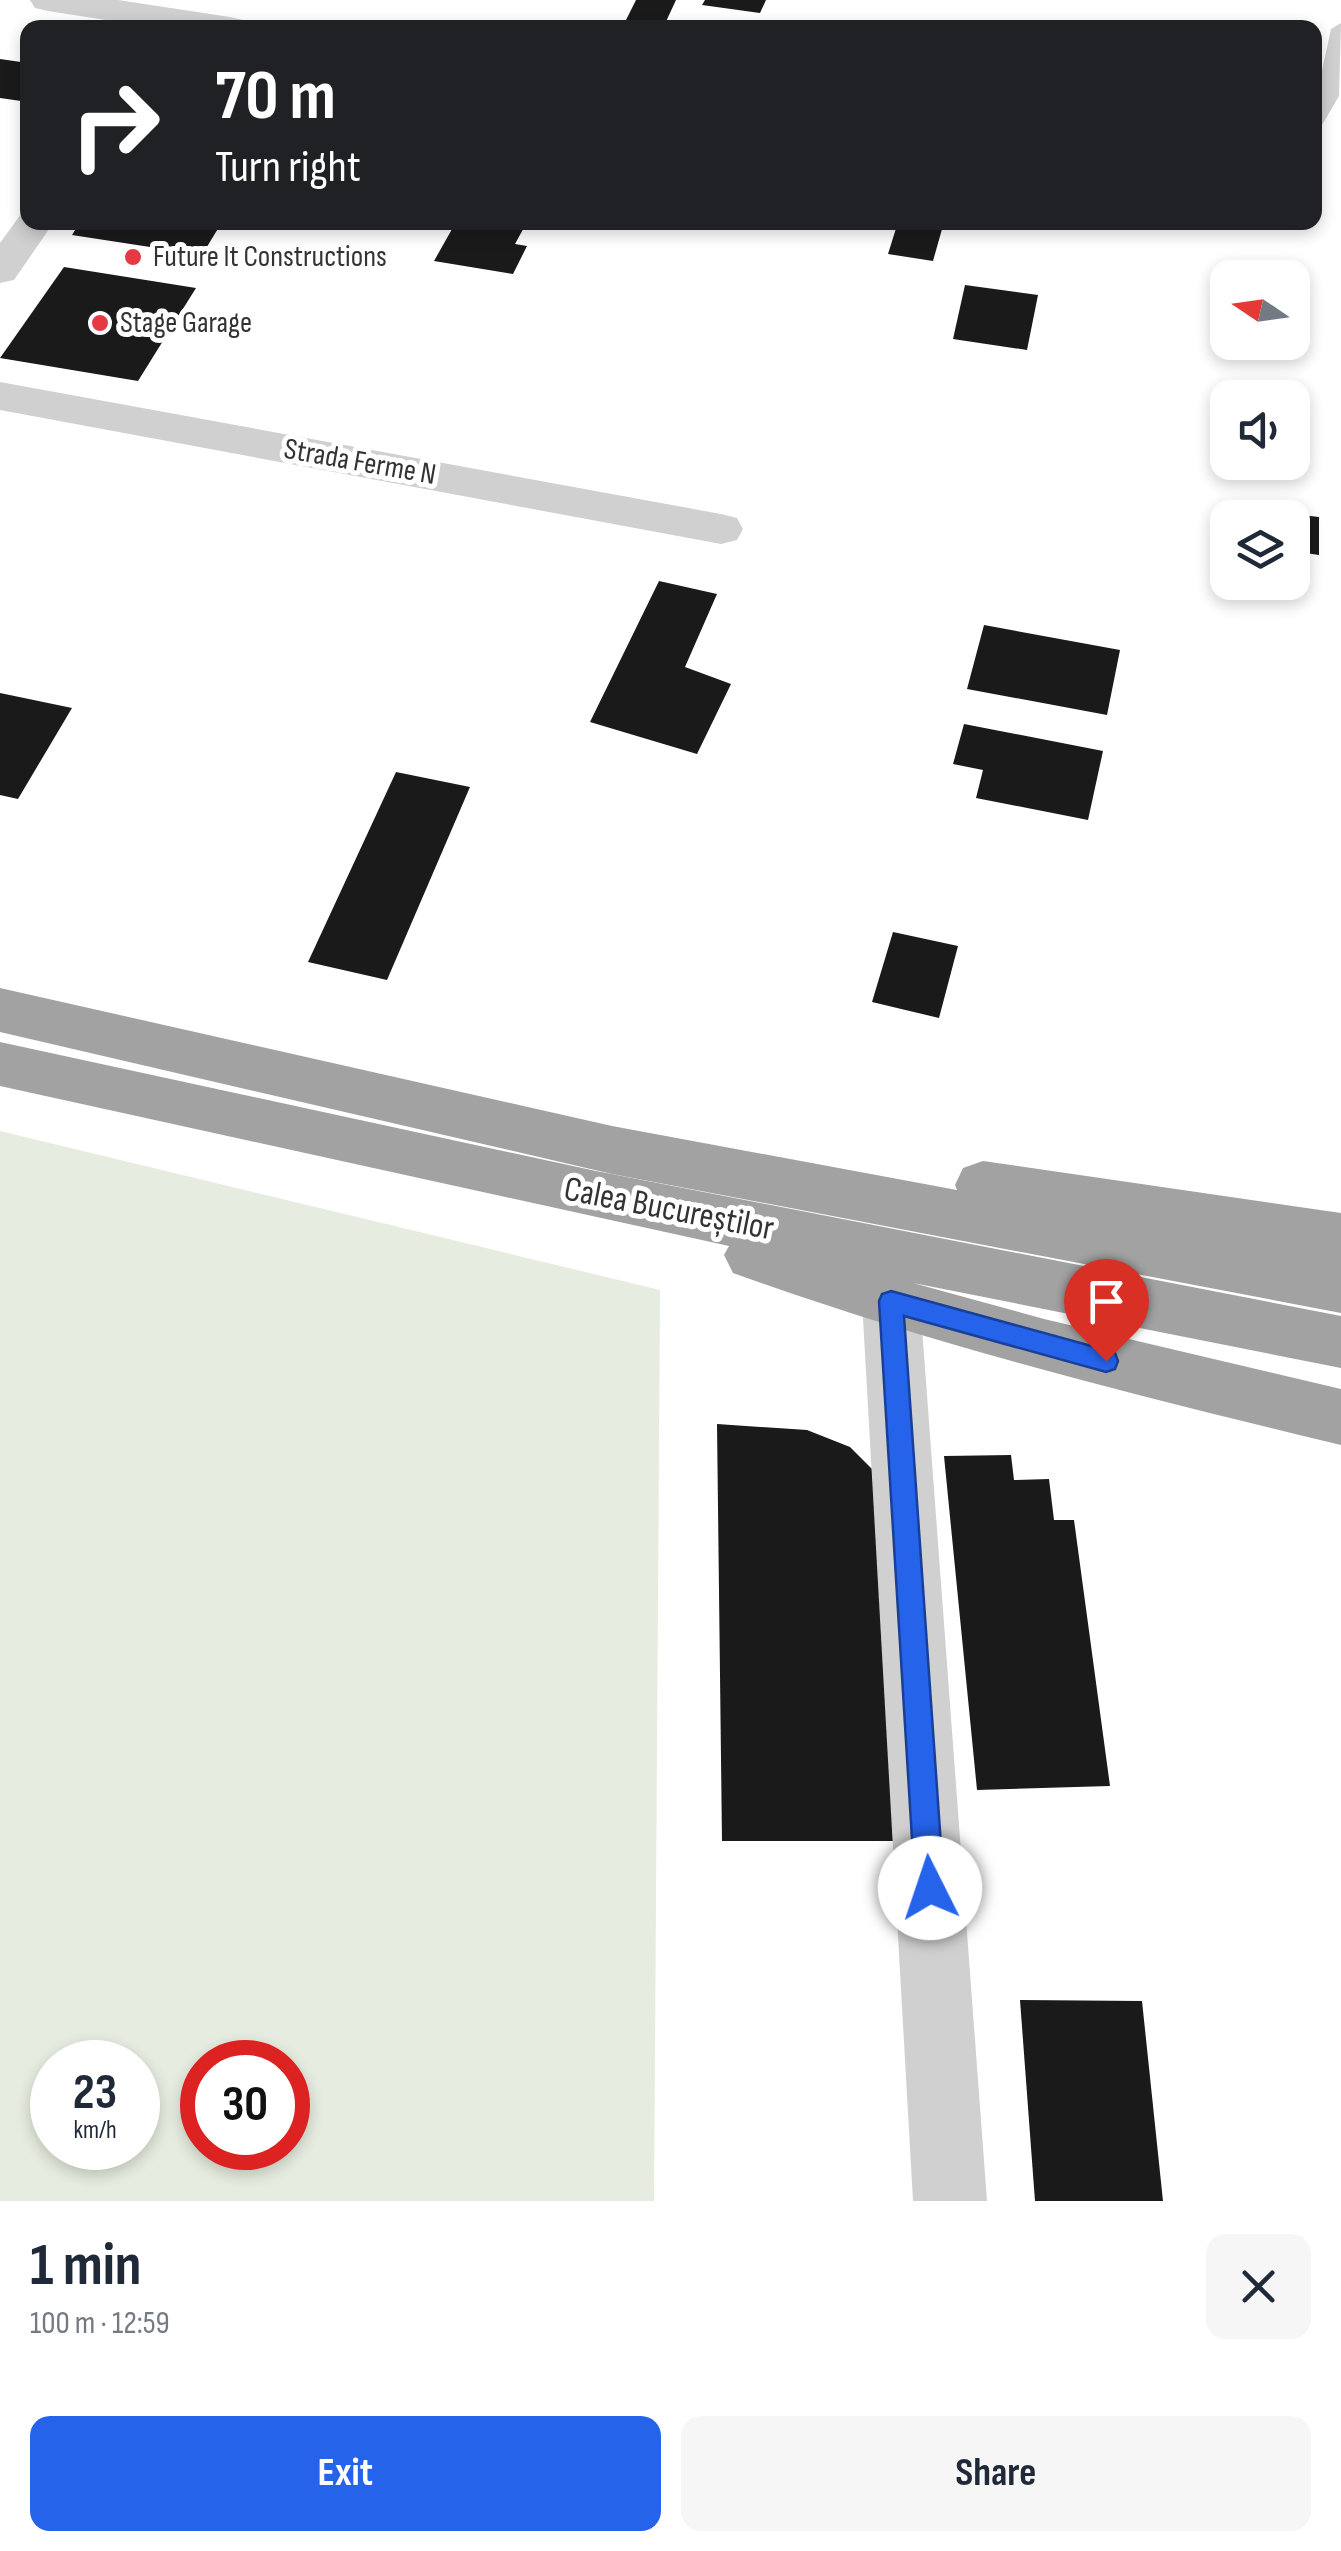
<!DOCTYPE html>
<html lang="en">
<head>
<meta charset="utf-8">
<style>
	body { margin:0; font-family:"Sofia Sans Condensed",sans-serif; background:#f6f6f7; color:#1f2937; height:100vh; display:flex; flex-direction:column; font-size:38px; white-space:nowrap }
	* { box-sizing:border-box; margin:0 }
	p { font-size:32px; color:#747a83 }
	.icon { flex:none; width:55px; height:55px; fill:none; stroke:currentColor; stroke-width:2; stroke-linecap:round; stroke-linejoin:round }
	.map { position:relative; height:2201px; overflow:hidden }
	.side { display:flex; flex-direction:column; background:#fff; flex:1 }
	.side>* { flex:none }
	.top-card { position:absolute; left:20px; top:20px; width:1302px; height:210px; border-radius:20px; box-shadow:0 5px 15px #0003; background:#202124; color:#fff; overflow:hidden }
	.needle { width:65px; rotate:283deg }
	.fabs { position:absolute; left:1210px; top:260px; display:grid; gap:20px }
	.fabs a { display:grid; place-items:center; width:100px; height:100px; border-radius:20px; background:#fff; box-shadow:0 5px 15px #0003; font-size:50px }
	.speed { position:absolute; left:30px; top:2040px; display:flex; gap:20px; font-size:50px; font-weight:700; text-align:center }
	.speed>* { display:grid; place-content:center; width:130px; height:130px; border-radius:50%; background:#fff; box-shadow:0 5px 15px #0003; line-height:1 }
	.speed small { font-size:25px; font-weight:400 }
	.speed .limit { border:15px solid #d22; background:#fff; color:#111 }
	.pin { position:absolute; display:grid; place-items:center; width:85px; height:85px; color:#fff; margin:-102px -42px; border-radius:50% 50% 50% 0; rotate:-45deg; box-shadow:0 0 10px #0007 }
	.pin .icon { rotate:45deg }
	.me { position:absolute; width:110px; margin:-55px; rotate:356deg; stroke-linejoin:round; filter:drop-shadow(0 0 8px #0008) }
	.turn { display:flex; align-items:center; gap:35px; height:210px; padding:0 30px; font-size:45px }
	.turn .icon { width:130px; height:130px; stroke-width:2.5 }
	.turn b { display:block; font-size:70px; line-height:85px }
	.round { display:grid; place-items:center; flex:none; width:105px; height:105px; border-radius:20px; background:#f6f6f7 }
	.summary { display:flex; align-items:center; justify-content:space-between; height:170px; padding:0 30px }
	h1 { font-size:60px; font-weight:700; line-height:75px }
	.button { display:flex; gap:20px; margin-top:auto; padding:20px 30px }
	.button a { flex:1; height:115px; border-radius:20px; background:#2563eb; color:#fff; font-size:40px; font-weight:700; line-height:115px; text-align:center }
	.button a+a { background:#f6f6f7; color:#1f2937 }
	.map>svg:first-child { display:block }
</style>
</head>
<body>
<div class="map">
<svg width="1341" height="2201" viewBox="0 0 1341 2201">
	<rect width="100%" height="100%" fill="#fff"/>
	<!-- green -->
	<path fill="#e6ecdf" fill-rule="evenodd" d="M0,1131L660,1290L654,2201H0ZM52,2062H138V2148H52ZM202,2062H288V2148H202Z"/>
	<!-- building -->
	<g fill="#1a1a1a">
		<path d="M636,0H676L663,28H622Z"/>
		<path d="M705,0H766L760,13L702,5Z"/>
		<path d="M0,59L28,63V102L0,98Z"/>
		<path d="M80,222H222L202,255L72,235Z"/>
		<path d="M456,222H527L515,244L527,246L513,274L434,261Z"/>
		<path d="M898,222H944L933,261L888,254Z"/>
		<path d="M64,267L196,288L138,381L0,358Z"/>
		<path d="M965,285L1038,295L1027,350L953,339Z"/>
		<path d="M1235,507L1319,517V555L1292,551V518H1235Z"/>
		<path d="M659,581L717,594L685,667L731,684L697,754L590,722Z"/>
		<path d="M984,625L1120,650L1107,715L967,689Z"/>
		<path d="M0,693L72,708L18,799L0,795Z"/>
		<path d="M964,724L1103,751L1088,820L976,798L983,770L953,764Z"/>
		<path d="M396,772L470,787L387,980L308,962Z"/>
		<path d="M893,932L958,946L939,1018L872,1002Z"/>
		<path d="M717,1424L807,1430L850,1447L883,1480L913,1841H722Z"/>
		<path d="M1011,1455L1014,1480L1049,1479L1054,1520H1074L1110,1786L977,1790L944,1456Z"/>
		<path d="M1020,2000L1142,2001L1163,2201H1035Z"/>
	</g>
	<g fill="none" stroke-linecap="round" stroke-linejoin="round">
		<!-- service -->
		<path fill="#d0d0d0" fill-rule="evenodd" d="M1341,23L1339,96L1322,125L1315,127V103L1331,29Z"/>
		<!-- minor -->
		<g fill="#d0d0d0" fill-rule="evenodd">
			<path d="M30,0H118L230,17L243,20L248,28H157L48,11L35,8Z"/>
			<path d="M28,212V222H54L14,280L0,283V243L21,214Z"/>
			<path d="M0,382L721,514L737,518L743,529L737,540L721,544L0,410Z"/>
			<path d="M891,1275L912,1283L920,1301L987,2201H913L862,1301L870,1283Z"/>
		</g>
		<!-- trunk -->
		<g fill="#a2a2a2" fill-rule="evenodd">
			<path d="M0,988L612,1126L957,1190L955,1185L963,1168L983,1161L1341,1213V1313L612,1174L0,1032Z"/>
			<path d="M0,1042L596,1171L1341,1316V1368L913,1283L1044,1319L1341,1389V1445C1135,1395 932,1345 733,1273L724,1255L729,1246L0,1086Z"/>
		</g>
	</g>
	<!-- route -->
	<path fill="#2563eb" stroke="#184099" stroke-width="2.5" d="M891,1291L1106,1350L1115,1353L1118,1361L1115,1369L1106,1372L904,1316L944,1888L940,1898L930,1902L919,1898L915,1888L879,1301L882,1294Z"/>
	<!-- markers -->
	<g fill="#e63946" stroke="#fff" stroke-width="4">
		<circle cx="133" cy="257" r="10"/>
		<circle cx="100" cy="323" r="10"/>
	</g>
	<g text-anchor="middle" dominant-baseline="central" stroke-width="10" stroke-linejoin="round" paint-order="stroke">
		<!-- far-poi labels -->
		<g font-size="30" fill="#333" stroke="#fff" text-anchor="start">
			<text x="153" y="257">Future It Constructions</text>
			<text x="120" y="323">Stage Garage</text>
		</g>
		<!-- far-street labels -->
		<g font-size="30" fill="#333" stroke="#fff">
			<text transform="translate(360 462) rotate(10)">Strada Ferme N</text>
		</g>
		<!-- street labels -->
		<g font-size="35" fill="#333" stroke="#fff">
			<text transform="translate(669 1209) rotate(11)">Calea Bucureștilor</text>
		</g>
	</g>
</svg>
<div class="fabs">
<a><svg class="needle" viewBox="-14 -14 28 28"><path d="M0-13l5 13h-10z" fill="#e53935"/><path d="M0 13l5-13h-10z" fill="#747a83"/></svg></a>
<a><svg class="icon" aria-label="sound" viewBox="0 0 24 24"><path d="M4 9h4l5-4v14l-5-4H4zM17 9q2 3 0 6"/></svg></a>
<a><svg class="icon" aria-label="layers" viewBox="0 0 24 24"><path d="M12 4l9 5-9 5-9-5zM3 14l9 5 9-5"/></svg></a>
</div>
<div class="speed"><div>23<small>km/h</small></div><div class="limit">30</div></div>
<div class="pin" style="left:1106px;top:1361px;background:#d93025"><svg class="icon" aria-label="arrive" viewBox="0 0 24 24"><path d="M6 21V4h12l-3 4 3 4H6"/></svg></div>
<svg class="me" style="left:930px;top:1888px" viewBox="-20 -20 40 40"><circle r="19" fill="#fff"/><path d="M0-13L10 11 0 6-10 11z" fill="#2563eb"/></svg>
<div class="top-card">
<div class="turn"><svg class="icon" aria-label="right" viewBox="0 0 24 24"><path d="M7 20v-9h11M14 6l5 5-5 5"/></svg><div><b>70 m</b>Turn right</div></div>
</div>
</div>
<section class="side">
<div class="summary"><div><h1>1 min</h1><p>100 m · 12:59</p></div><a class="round"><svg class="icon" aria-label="close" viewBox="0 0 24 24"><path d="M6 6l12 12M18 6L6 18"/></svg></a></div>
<div class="button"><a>Exit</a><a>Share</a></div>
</section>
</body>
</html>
